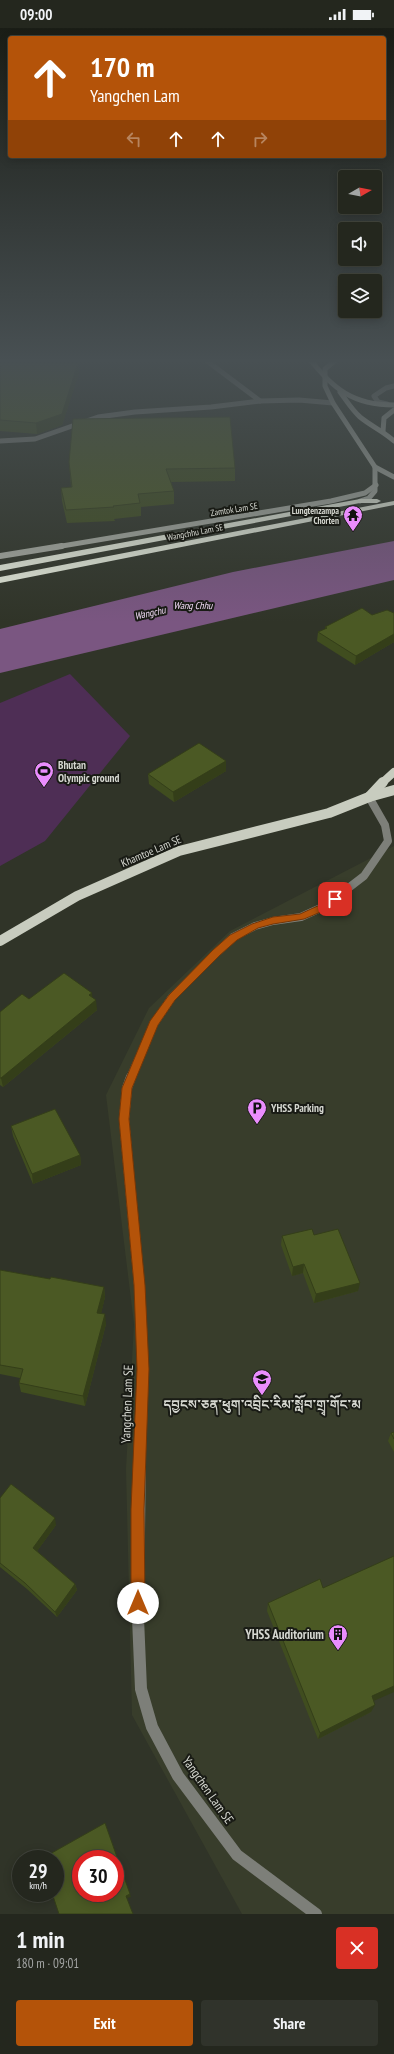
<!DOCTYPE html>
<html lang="en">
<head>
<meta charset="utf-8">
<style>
	body { margin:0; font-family:"PT Sans Narrow","Noto Serif Tibetan",sans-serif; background:#30332b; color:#f1f3f6; height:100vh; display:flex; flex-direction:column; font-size:15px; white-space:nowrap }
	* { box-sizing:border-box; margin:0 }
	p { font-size:13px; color:#a3a5a4 }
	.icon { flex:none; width:22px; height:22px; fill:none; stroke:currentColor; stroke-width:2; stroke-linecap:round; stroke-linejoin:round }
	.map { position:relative; height:1886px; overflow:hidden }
	.side { display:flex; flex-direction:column; background:#24271e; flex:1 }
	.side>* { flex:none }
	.guide { position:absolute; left:8px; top:8px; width:378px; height:122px; border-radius:4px; box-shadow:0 2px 10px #0003,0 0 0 1px #41443c; background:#b45309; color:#fff; overflow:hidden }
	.needle { width:26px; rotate:81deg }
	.controls { position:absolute; left:338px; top:142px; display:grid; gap:8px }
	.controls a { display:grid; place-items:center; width:44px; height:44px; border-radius:4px; background:#24271e; box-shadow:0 2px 10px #0003,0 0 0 1px #41443c; font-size:20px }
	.speed { position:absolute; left:12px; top:1822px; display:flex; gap:8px; font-size:20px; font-weight:700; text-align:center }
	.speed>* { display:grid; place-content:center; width:52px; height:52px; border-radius:50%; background:#24271e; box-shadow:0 2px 10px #0003,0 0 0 1px #41443c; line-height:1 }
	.speed small { font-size:10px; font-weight:400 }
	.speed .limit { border:6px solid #d22; background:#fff; color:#111 }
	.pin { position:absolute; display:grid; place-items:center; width:34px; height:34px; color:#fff; margin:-17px; border-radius:8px; box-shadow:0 2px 6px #0006 }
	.me { position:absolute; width:44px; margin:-22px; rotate:0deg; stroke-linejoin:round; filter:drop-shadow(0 0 3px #0008) }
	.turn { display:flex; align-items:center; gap:14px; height:84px; padding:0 16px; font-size:18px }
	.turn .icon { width:52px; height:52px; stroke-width:2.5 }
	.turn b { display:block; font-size:28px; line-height:34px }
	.lanes { display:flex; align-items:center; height:38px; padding:0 16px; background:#0003; justify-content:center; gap:20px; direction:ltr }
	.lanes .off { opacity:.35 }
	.round { display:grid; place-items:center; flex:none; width:42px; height:42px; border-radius:4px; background:#30332b }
	.headline { display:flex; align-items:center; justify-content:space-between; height:68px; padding:0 16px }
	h1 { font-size:24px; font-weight:700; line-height:30px }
	.button { display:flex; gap:8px; margin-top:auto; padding:8px 16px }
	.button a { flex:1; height:46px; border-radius:4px; background:#b45309; color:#fff; font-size:16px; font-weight:700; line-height:46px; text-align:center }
	.button a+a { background:#30332b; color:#f1f3f6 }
	.status { display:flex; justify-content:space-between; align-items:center; height:28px; padding:0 20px; background:#24271e; direction:ltr }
	.status svg { height:11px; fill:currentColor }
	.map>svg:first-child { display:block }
</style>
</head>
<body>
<div class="status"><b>09:00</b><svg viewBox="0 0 49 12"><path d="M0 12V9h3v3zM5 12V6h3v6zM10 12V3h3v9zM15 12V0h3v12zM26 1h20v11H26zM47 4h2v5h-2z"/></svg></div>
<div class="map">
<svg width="394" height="1886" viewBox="0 0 394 1886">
	<rect width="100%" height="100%" fill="#303428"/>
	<!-- built -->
	<path fill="#383d2b" d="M394,818V1886H242L132,1687L126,1441L134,1296L106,1067L149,980L230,903Z"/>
	<!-- green -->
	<path fill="#4e2e55" d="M70,646L130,708L45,813L0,838V675Z"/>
	<!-- water -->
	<path fill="#7a5681" d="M394,513V552L0,645V601L233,544Z"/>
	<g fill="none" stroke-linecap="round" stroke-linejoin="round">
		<!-- street-far3 -->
		<g stroke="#7d7f79" stroke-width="5">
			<path d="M203,330L260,373"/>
			<path d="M387,376L378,374L374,368L386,360L394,358"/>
			<path d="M0,413L35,411L98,389L135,384L211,379L260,373L299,372L333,375"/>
		</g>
		<!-- street-far2 -->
		<path stroke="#7d7f79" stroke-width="8" d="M130,1050L154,996L172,969L233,909L255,898L273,893L301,889L325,878L364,848L388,813L385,797L369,769"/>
		<!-- street-far1 -->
		<path stroke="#7d7f79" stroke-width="10" d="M131,1049L127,1060L124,1091L139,1257L143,1341L140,1421"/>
		<!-- street -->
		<path stroke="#7d7f79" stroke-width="12" d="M140,1420L138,1590L141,1661L152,1699L178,1748L237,1827L316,1886"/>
		<!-- secondary-far1 -->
		<g stroke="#a8aba1" stroke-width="5">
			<path d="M309,330C333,361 353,377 394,377"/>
			<path d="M338,330L325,341V358L333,375L375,439V463L369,470L360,473"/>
			<path d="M340,364C346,372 352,382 360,389C371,398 383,403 394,413"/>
			<path d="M383,403L384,390L394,382"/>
			<path d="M375,439L394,449"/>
			<path d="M56,519L331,473L365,465L376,457"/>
		</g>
		<!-- secondary -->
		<path stroke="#a8aba1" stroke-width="6" d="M0,528L62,518"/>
		<!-- primary-far1 -->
		<path stroke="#c8ccbf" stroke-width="8" d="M382,755L394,744"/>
		<!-- primary -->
		<g stroke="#c8ccbf" stroke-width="10">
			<path d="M369,769L383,754"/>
			<path d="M0,913L77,868L179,823L329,785L369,769L394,762"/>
		</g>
		<!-- highway -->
		<g fill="#e6ebdb" fill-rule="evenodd">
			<path d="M360,471H377L381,473L377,475H360L0,543V537Z"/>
			<path d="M394,473V477L0,555V549Z"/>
		</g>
	</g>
	<!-- wall -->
	<g fill="#404d1f">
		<path d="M0,334L78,335L79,345L62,397L37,406L0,403Z"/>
		<path d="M69,434L235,440V453L171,454L174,463V476L141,479V488L114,491L115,493L67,495L62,473L61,460L71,459Z"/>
		<path d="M394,585V614L355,637L317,613L318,604L325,601V599L372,587Z"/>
		<path d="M226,743L174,774L149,756L148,746Z"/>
		<path d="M92,970L97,982L3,1059L0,1057V984L29,971Z"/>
		<path d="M11,1098L80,1127L81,1137L33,1156L13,1108Z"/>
		<path d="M314,1207L358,1263L314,1275L303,1245L292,1248L281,1217L282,1208Z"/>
		<path d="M0,1242L50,1251L104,1259L105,1269L101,1285L106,1296L85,1378L21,1364L19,1355L20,1350L0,1346Z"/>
		<path d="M394,1404V1424L388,1413L391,1405Z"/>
		<path d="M0,1470L56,1497L37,1523L75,1556L77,1562L57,1589L27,1561L0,1539Z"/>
		<path d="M323,1560L373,1673L371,1684L318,1711L267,1583L268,1575Z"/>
	</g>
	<!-- shaded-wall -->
	<g fill="#343e19">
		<path d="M78,335L79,345L62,397L37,406L36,395Z"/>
		<path d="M394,606V614L355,637L356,628Z"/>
		<path d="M226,733V743L174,774L173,764Z"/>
		<path d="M92,965L93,974L89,967Z"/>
		<path d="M96,972L97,982L3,1059L1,1050Z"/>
		<path d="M80,1127L81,1137L33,1156L32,1146Z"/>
		<path d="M304,1236L303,1245L292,1248L293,1239Z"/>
		<path d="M360,1255L358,1263L314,1275L316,1266Z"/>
		<path d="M104,1259L105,1269L99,1295L97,1285Z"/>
		<path d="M105,1286L106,1296L85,1378L83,1368Z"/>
		<path d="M55,1490L56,1497L35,1526L33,1520Z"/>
		<path d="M75,1556L77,1562L57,1589L55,1584Z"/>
		<path d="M394,1658V1664L369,1675L372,1668Z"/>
		<path d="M375,1677L371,1684L318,1711L320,1705Z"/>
		<path d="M105,1795L131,1869L127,1870Z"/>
	</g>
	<!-- building -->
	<g fill="#4b5924" stroke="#343e19" fill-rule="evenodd">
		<path d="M0,334L78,335L62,386L36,395L0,392Z"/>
		<path d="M230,389L235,440L166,441L174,463L138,466L140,475L113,478L114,479L66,482L61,460L72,459L69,434L73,391Z"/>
		<path d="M362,580L372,587L387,582L394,585V606L356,628L318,604L327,600L325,599Z"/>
		<path d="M199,715L226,733L173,764L148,746Z"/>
		<path d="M64,945L92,965L89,967L96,972L1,1050H0V984L22,966L29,971Z"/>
		<path d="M55,1081L80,1127L32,1146L11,1098Z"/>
		<path d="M312,1201L314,1207L338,1201L360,1255L316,1266L304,1236L293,1239L282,1208Z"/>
		<path d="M0,1242L50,1251L51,1249L104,1259L97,1285L105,1286L83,1368L19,1355L23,1341L0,1337Z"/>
		<path d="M394,1404V1411L391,1405Z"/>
		<path d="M11,1456L55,1490L33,1520L75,1556L55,1584L25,1555L0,1535V1470Z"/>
		<path d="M394,1528V1658L372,1668L375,1677L320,1705L268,1575L320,1551L323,1560Z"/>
		<path d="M105,1795L130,1866L126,1868L133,1886H59L52,1865H55V1831H41ZM81,1831H115V1865H81Z"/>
	</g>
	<!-- sky -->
	<linearGradient id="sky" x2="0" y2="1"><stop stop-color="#1a1d16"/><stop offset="0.56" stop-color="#485053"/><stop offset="1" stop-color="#485053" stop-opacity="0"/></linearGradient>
	<rect width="394" height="594" fill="url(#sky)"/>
	<!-- route -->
	<path fill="#b45309" stroke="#753606" d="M335,868L339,871L328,881L304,891L273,896L258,900L237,912L220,927L175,972L158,997L132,1060L129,1091L145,1257L149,1341L144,1481L145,1575L143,1580L138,1581L133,1580L131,1575V1481L137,1341L134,1257L119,1091L122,1060L150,993L169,967L213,922L230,907L252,896L273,889L300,886L322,876Z"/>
	<!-- icons -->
	<defs>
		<symbol id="temple-pin" viewBox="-11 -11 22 30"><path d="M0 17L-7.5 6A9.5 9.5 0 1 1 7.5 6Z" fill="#ea8dfd" stroke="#191b15"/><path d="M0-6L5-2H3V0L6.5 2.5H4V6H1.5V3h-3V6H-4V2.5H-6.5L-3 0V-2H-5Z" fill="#111"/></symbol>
		<symbol id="stadium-pin" viewBox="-11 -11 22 30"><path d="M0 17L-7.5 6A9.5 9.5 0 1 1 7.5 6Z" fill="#ea8dfd" stroke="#191b15"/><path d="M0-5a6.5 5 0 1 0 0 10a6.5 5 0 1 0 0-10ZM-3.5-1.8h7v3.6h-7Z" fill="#111"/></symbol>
		<symbol id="parking-pin" viewBox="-11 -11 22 30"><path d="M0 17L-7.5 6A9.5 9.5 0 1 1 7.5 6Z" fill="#ea8dfd" stroke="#191b15"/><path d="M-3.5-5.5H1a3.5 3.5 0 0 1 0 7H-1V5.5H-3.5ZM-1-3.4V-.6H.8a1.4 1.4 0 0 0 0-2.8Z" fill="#111"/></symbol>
		<symbol id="school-pin" viewBox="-11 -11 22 30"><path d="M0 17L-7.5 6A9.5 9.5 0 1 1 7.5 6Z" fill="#ea8dfd" stroke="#191b15"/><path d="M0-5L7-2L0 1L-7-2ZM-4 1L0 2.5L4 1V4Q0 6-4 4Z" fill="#111"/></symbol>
		<symbol id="building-pin" viewBox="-11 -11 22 30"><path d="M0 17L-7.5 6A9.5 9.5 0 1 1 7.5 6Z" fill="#ea8dfd" stroke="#191b15"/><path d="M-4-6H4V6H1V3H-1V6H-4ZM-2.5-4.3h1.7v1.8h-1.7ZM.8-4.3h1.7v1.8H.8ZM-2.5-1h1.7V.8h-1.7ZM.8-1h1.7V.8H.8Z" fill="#111"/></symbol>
	</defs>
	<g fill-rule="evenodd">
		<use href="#temple-pin" x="342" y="476" width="22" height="30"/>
		<use href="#stadium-pin" x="33" y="732" width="22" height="30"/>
		<use href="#parking-pin" x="246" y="1069" width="22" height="30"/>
		<use href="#school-pin" x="251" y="1340" width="22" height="30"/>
		<use href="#building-pin" x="327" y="1595" width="22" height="30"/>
	</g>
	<g text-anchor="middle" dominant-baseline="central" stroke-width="4" stroke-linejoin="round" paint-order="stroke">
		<!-- far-street labels -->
		<g font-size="9" fill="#d5d7d0" stroke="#191b15">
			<text transform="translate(234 481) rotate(-9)">Zamtok Lam SE</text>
			<text transform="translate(195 504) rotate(-11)">Wangchhu Lam SE</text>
		</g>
		<!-- far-poi labels -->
		<g font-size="9" font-weight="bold" fill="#d5d7d0" stroke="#191b15" text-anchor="end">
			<text x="339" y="482">Lungtenzampa<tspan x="339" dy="10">Chorten</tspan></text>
		</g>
		<!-- far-water labels -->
		<g font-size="10" font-style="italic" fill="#f2dbf6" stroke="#191b15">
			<text x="193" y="577">Wang Chhu</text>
			<text transform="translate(150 585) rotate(-12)">Wangchu</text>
		</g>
		<!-- poi labels -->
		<g font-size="11" font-weight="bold" fill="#d5d7d0" stroke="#191b15" text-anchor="start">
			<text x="58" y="737">Bhutan<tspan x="58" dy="13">Olympic ground</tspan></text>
			<text x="271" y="1080">YHSS Parking</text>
		</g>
		<!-- street labels -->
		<g font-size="11" fill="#d5d7d0" stroke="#191b15">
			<text transform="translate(151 823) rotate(-23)">Khamtoe Lam SE</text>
		</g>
		<!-- near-street labels -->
		<g font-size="13" fill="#d5d7d0" stroke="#191b15">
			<text transform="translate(127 1376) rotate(-88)">Yangchen Lam SE</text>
			<text transform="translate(208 1762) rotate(55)">Yangchen Lam SE</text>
		</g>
		<!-- near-poi labels -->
		<g font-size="13" font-weight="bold" fill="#d5d7d0" stroke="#191b15">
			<text x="262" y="1376">དབྱངས་ཅན་ཕུག་འབྲིང་རིམ་སློབ་གྲྭ་གོང་མ</text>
			<text x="324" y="1606" text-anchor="end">YHSS Auditorium</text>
		</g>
	</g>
</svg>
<div class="controls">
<a><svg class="needle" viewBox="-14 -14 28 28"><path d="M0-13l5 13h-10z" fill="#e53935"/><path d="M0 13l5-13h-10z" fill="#a3a5a4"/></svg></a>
<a><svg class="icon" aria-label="sound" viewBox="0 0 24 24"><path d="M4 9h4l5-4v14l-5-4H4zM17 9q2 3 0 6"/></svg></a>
<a><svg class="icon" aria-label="layers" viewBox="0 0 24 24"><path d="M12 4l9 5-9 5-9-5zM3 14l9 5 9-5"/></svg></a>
</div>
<div class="speed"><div>29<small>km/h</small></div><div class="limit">30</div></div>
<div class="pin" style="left:335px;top:871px;background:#d93025"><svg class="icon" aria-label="arrive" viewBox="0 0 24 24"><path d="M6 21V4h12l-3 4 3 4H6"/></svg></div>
<svg class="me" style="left:138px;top:1575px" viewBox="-20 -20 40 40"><circle r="19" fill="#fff"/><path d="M0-13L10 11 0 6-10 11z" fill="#b45309"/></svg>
<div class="guide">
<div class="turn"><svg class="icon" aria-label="ahead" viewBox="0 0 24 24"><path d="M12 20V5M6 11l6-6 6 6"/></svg><div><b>170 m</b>Yangchen Lam</div></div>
<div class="lanes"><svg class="icon off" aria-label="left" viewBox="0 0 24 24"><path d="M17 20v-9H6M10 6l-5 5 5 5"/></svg><svg class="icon" aria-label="ahead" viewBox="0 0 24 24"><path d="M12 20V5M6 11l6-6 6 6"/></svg><svg class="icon" aria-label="ahead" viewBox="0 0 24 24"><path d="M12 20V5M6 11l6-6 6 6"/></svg><svg class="icon off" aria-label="right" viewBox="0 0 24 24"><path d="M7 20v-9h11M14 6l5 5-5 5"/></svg></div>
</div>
</div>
<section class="side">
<div class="headline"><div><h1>1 min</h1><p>180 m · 09:01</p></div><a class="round" style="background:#d93025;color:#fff"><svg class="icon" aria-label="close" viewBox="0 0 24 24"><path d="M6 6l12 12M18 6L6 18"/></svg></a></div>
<div class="button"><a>Exit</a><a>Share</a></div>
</section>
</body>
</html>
